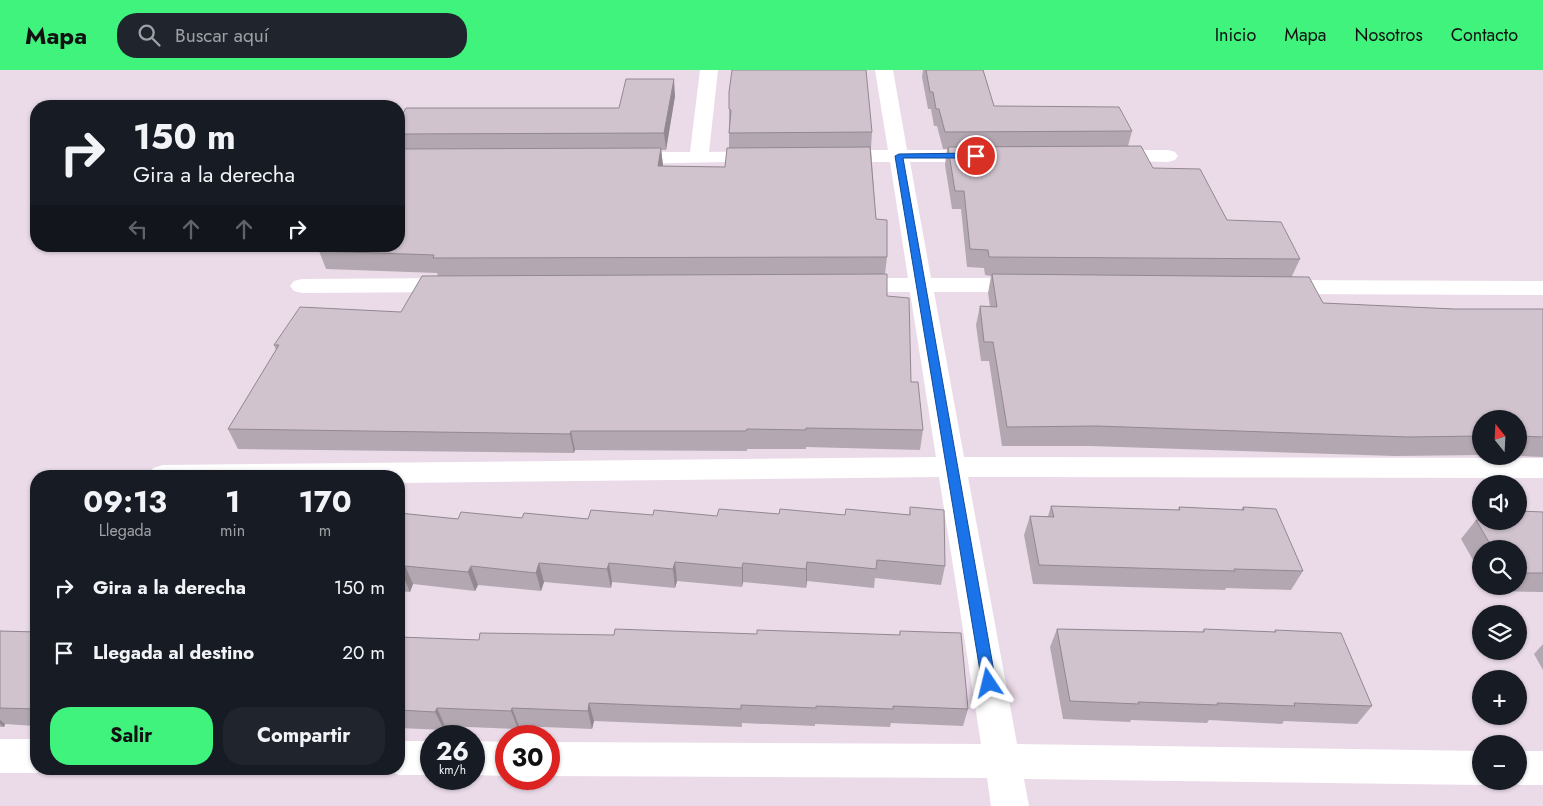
<!DOCTYPE html>
<html lang="es">
<head>
<meta charset="utf-8">
<style>
	body { margin:0; font-family:Jost,sans-serif; background:#20242c; color:#f1f3f6; height:100vh; display:flex; flex-direction:column; font-size:19px; white-space:nowrap }
	* { box-sizing:border-box; margin:0 }
	p { font-size:16px; color:#9ea1a6 }
	.icon { flex:none; width:28px; height:28px; fill:none; stroke:currentColor; stroke-width:2; stroke-linecap:round; stroke-linejoin:round }
	.map { position:relative; flex:1; overflow:hidden }
	.sheet { position:absolute; left:30px; top:400px; width:375px; height:305px; display:flex; flex-direction:column; background:#171b24; border-radius:20px; box-shadow:0 1px 4px #0004 }
	.sheet>* { flex:none }
	.hud { position:absolute; left:30px; top:30px; width:375px; height:152px; border-radius:20px; box-shadow:0 1px 4px #0004; background:#171b24; color:#f1f3f6; overflow:hidden }
	.needle { width:32px; rotate:342deg }
	.tools { position:absolute; left:1472px; top:340px; display:grid; gap:10px }
	.tools a { display:grid; place-items:center; width:55px; height:55px; border-radius:50%; background:#171b24; box-shadow:0 1px 4px #0004; font-size:25px }
	.speed { position:absolute; left:420px; top:655px; display:flex; gap:10px; font-size:25px; font-weight:700; text-align:center }
	.speed>* { display:grid; place-content:center; width:65px; height:65px; border-radius:50%; background:#171b24; box-shadow:0 1px 4px #0004; line-height:1 }
	.speed small { font-size:12px; font-weight:400 }
	.speed .limit { border:8px solid #d22; background:#fff; color:#111 }
	.pin { position:absolute; display:grid; place-items:center; width:42px; height:42px; color:#fff; margin:-21px; border:2px solid #fff; border-radius:50%; box-shadow:0 1px 5px #0007 }
	.me { position:absolute; width:55px; margin:-28px; rotate:350deg; stroke-linejoin:round; filter:drop-shadow(0 0 4px #0008) }
	.turn { display:flex; align-items:center; gap:18px; height:105px; padding:0 20px; font-size:22px }
	.turn .icon { width:65px; height:65px; stroke-width:2.5 }
	.turn b { display:block; font-size:35px; line-height:42px }
	.lanes { display:flex; align-items:center; height:48px; padding:0 20px; background:#0003; justify-content:center; gap:25px; direction:ltr }
	.lanes .off { opacity:.35 }
	.eta { display:flex; justify-content:space-evenly; align-items:center; height:85px; text-align:center }
	.eta b { font-size:30px; font-weight:700; line-height:35px }
	.button { display:flex; gap:10px; margin-top:auto; padding:10px 20px }
	.button a { flex:1; height:58px; border-radius:20px; background:#3ff37d; color:#111; font-size:20px; font-weight:700; line-height:58px; text-align:center }
	.button a+a { background:#20242c; color:#f1f3f6 }
	ul { padding:0; list-style:none }
	li { display:flex; align-items:center; gap:15px; height:65px; padding:0 20px }
	li div { flex:1 }
	li b { display:block; font-size:19px }
	li em { font-style:normal }
	header { display:flex; align-items:center; gap:30px; box-sizing:border-box; height:70px; padding:0 25px; background:#3ff37d; color:#111 }
	header strong { font-size:24px }
	nav { display:flex; gap:28px; margin-inline-start:auto; font-size:18px }
	.search { width:350px; height:45px; background:#20242c; display:flex; align-items:center; gap:12px; box-sizing:border-box; padding:0 18px; border-radius:20px; color:#9ea1a6; font-size:19px }
	.map>svg:first-child { display:block }
</style>
</head>
<body>
<header>
<strong>Mapa</strong>
<div class="search"><svg class="icon" aria-label="search" viewBox="0 0 24 24"><circle cx="10" cy="10" r="6"/><path d="M15 15l6 6"/></svg>Buscar aquí</div>
<nav><a>Inicio</a><a>Mapa</a><a>Nosotros</a><a>Contacto</a></nav>
</header>
<div class="map">
<svg width="1543" height="736" viewBox="0 0 1543 736">
	<rect width="100%" height="100%" fill="#ebdbe9"/>
	<g fill="none" stroke-linecap="round" stroke-linejoin="round">
		<!-- minor -->
		<g fill="#fff" fill-rule="evenodd">
			<path d="M700,0H718L709,82L765,81L772,83L775,87L772,91L625,94L618,92L615,88L618,84L625,82H690Z"/>
			<path d="M875,0H893L907,80H985L992,82L995,86L992,90L985,92H910L931,208H1026L1034,210L1038,215L1034,220L1026,222H934L964,387L1543,388V408L968,407L1017,674L1481,681V711H1492L1481,715L1024,709L1029,736H991L987,708L549,706V672L981,674L939,407L399,413V406L149,405L153,398L163,395L936,387L910,222H849L841,220L837,215L841,210L849,208H908L890,92H833L826,90L823,86L826,82L833,80H888Z"/>
			<path d="M1108,80H1168L1175,82L1178,86L1175,90L1168,92L1101,90L1098,86L1101,82Z"/>
			<path d="M453,208L461,210L465,215L461,220L453,222L302,223L294,221L290,216L294,211L302,209Z"/>
			<path d="M1276,210L1543,211V225L1276,224L1268,222L1264,217L1268,212Z"/>
			<path d="M0,669H36V699H47L36,703H0Z"/>
			<path d="M399,671H431V705H399L386,700L399,699Z"/>
			<path d="M474,671L506,672V706L474,705Z"/>
			<path d="M1519,681H1543V715H1519L1508,711H1519Z"/>
		</g>
	</g>
	<!-- wall -->
	<g fill="#b3a8b1">
		<path d="M923,0H983L994,36L1132,61L1128,76L1153,98L1227,150L1300,189L1292,206L1323,233L1454,239H1543V387L1519,386V349H1481V385L1395,386L1090,376H1002L989,291H981L976,255L980,236L990,237L988,223L991,206L985,205L984,198L967,197L961,139H952L945,95L947,79H943L937,56H934L931,39H928L922,7Z"/>
		<path d="M675,26L666,80H661L663,96L725,97L729,78V39L872,62L871,79L876,149L887,187L885,204L887,226L911,312L923,360L920,380L806,377V379H747V381L575,380L574,383L238,379L228,359L276,280L274,275L401,242L438,206L437,203L326,199L319,181L399,176V50L619,38Z"/>
		<path d="M1051,436L1178,440L1179,437L1241,440L1243,437L1303,501L1291,520L1226,518L1225,520L1033,514L1024,465L1030,446H1048Z"/>
		<path d="M910,437L945,496L941,515L875,508L874,518L807,511L806,518L743,512L742,517L677,511L675,518L612,512L611,518L544,512L541,521L478,515L475,521L413,514L410,522L399,521V443L458,449H588L653,445L717,446L779,444L845,445H909Z"/>
		<path d="M1543,442V522L1491,521L1488,516H1519V479H1481V504L1461,469L1476,450L1519,451Z"/>
		<path d="M1057,559L1202,562L1204,559L1274,562L1275,560L1372,636L1357,654L1284,651L1282,654L1209,650L1207,653L1131,650L1130,652L1063,649L1050,577Z"/>
		<path d="M0,561L36,562V656L5,654L4,657H0Z"/>
		<path d="M900,561L968,639L963,656L891,653L890,657L815,654V656L742,653V657L594,651L592,659L519,656L518,659L445,656L444,660L399,658V567L479,570L614,565H899Z"/>
		<path d="M1543,574V600L1534,584Z"/>
	</g>
	<!-- shaded-wall -->
	<g fill="#928890">
		<path d="M674,9L675,26L666,80L664,63Z"/>
		<path d="M661,78L663,96H658Z"/>
		<path d="M571,361L575,380L574,383L570,364Z"/>
		<path d="M675,492L677,511L675,518L673,499Z"/>
		<path d="M807,492V511L806,518V499Z"/>
		<path d="M539,493L544,512L541,521L536,503Z"/>
		<path d="M609,493L612,512L611,518L607,499Z"/>
		<path d="M743,493V512L742,517V498Z"/>
		<path d="M405,496L413,514L410,522L402,503Z"/>
		<path d="M471,496L478,515L475,521L468,502Z"/>
		<path d="M589,633L594,651L592,659L588,641Z"/>
		<path d="M437,638L445,656L444,660L435,642Z"/>
		<path d="M512,638L519,656L518,659L511,641Z"/>
		<path d="M0,650L5,654L4,657L0,654Z"/>
	</g>
	<!-- building -->
	<g fill="#d0c3ce" stroke="#928890">
		<path d="M732,0H866L872,62L729,63L731,40L729,39V22Z"/>
		<path d="M926,0H983L994,36L1119,37L1132,61L945,62L939,39H936L933,22H930Z"/>
		<path d="M626,9H674L664,63L399,64V50L406,38H619Z"/>
		<path d="M1141,76L1153,98L1200,99L1227,150L1281,152L1300,189L989,187L988,180L970,179L964,121H955L948,77Z"/>
		<path d="M870,77L876,149L887,150V187L433,188L434,185L319,181L322,176H399V79L661,78L658,96L725,97L727,78Z"/>
		<path d="M887,204V226L909,228L911,312H918L923,360L806,358V360L747,359L746,361H571L570,364L228,359L279,275H274L300,237L401,242L422,206Z"/>
		<path d="M992,204L1309,207L1323,233L1454,239H1543V367L1519,366V349H1481V366L1408,367L1097,356L1007,357L993,272H984L980,236L997,237Z"/>
		<path d="M1051,436L1180,440L1179,437L1244,440L1243,437L1276,439L1303,501L1234,499L1235,501L1039,495L1030,446L1054,447Z"/>
		<path d="M910,437L944,440L945,496L877,490L876,499L807,492L806,499L743,493L742,498L675,492L673,499L609,493L607,499L539,493L536,503L471,496L468,502L405,496L402,503H399V443L458,449L461,442L522,448L524,443L588,449L591,440L653,445L654,440L717,446L719,439L779,444L780,439L845,445L846,439L910,445Z"/>
		<path d="M1519,441L1543,442V503H1519V479H1493L1476,450H1481V451H1519Z"/>
		<path d="M615,559L757,564V560L900,565V561L961,563L968,639L893,636V639L816,636V638L741,635V639L589,633L588,641L512,638L511,641L437,638L435,642L399,640V567L479,570L480,563L614,565Z"/>
		<path d="M1057,559L1204,562V559L1276,562L1275,560L1341,563L1372,636L1294,633L1295,636L1217,633L1218,635L1138,632L1139,634L1070,631Z"/>
		<path d="M0,561L36,562V639L0,638Z"/>
	</g>
	<!-- route -->
	<path fill="#1a73e8" stroke="#114b97" d="M976,83L980,86L979,88H903L996,613L994,617L989,619L984,617L982,613L895,86L899,84Z"/>
</svg>
<div class="tools">
<a><svg class="needle" viewBox="-14 -14 28 28"><path d="M0-13l5 13h-10z" fill="#e53935"/><path d="M0 13l5-13h-10z" fill="#9ea1a6"/></svg></a>
<a><svg class="icon" aria-label="sound" viewBox="0 0 24 24"><path d="M4 9h4l5-4v14l-5-4H4zM17 9q2 3 0 6"/></svg></a>
<a><svg class="icon" aria-label="search" viewBox="0 0 24 24"><circle cx="10" cy="10" r="6"/><path d="M15 15l6 6"/></svg></a>
<a><svg class="icon" aria-label="layers" viewBox="0 0 24 24"><path d="M12 4l9 5-9 5-9-5zM3 14l9 5 9-5"/></svg></a>
<a>+</a>
<a>−</a>
</div>
<div class="speed"><div>26<small>km/h</small></div><div class="limit">30</div></div>
<div class="pin" style="left:976px;top:86px;background:#d93025"><svg class="icon" aria-label="arrive" viewBox="0 0 24 24"><path d="M6 21V4h12l-3 4 3 4H6"/></svg></div>
<svg class="me" style="left:989px;top:613px" viewBox="-20 -20 40 40"><path d="M0-17L14 15 0 8-14 15z" fill="#1a73e8" stroke="#fff" stroke-width="4"/></svg>
<div class="hud">
<div class="turn"><svg class="icon" aria-label="right" viewBox="0 0 24 24"><path d="M7 20v-9h11M14 6l5 5-5 5"/></svg><div><b>150 m</b>Gira a la derecha</div></div>
<div class="lanes"><svg class="icon off" aria-label="left" viewBox="0 0 24 24"><path d="M17 20v-9H6M10 6l-5 5 5 5"/></svg><svg class="icon off" aria-label="ahead" viewBox="0 0 24 24"><path d="M12 20V5M6 11l6-6 6 6"/></svg><svg class="icon off" aria-label="ahead" viewBox="0 0 24 24"><path d="M12 20V5M6 11l6-6 6 6"/></svg><svg class="icon" aria-label="right" viewBox="0 0 24 24"><path d="M7 20v-9h11M14 6l5 5-5 5"/></svg></div>
</div>
<section class="sheet">
<div class="eta">
<div><b>09:13</b><p>Llegada</p></div>
<div><b>1</b><p>min</p></div>
<div><b>170</b><p>m</p></div>
</div>
<ul>
<li><svg class="icon" aria-label="right" viewBox="0 0 24 24"><path d="M7 20v-9h11M14 6l5 5-5 5"/></svg><div><b>Gira a la derecha</b></div><em>150 m</em></li>
<li><svg class="icon" aria-label="arrive" viewBox="0 0 24 24"><path d="M6 21V4h12l-3 4 3 4H6"/></svg><div><b>Llegada al destino</b></div><em>20 m</em></li>
</ul>
<div class="button"><a>Salir</a><a>Compartir</a></div>
</section>
</div>
</body>
</html>
